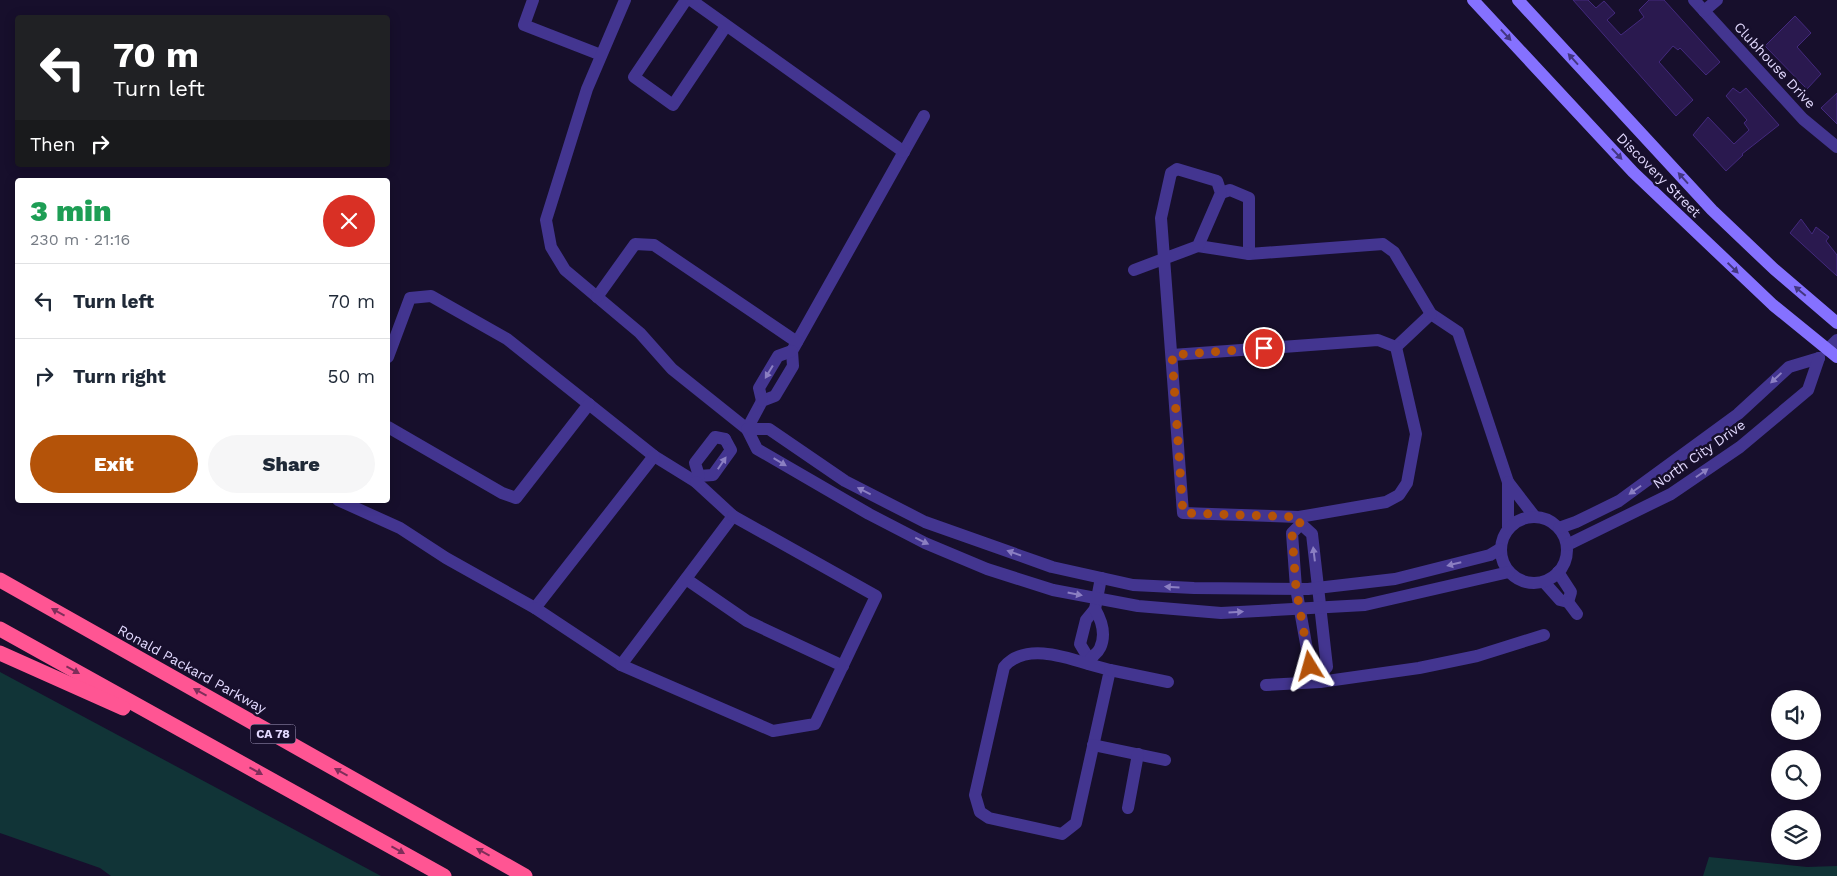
<!DOCTYPE html>
<html lang="en">
<head>
<meta charset="utf-8">
<style>
	body { margin:0; font-family:"Work Sans",sans-serif; background:#f6f6f7; color:#1f2937; height:100vh; display:flex; flex-direction:column; font-size:19px; white-space:nowrap }
	* { box-sizing:border-box; margin:0 }
	p { font-size:16px; color:#747a83 }
	.icon { flex:none; width:28px; height:28px; fill:none; stroke:currentColor; stroke-width:2; stroke-linecap:round; stroke-linejoin:round }
	.map { position:relative; flex:1; overflow:hidden }
	.panel { position:absolute; left:15px; top:178px; width:375px; height:325px; display:flex; flex-direction:column; background:#fff; border-radius:5px; box-shadow:0 2px 12px #0003 }
	.panel>* { flex:none }
	.hud { position:absolute; left:15px; top:15px; width:375px; height:152px; border-radius:5px; box-shadow:0 2px 12px #0003; background:#202124; color:#fff; overflow:hidden }
	.buttons { position:absolute; left:1771px; top:690px; display:grid; gap:10px }
	.buttons a { display:grid; place-items:center; width:50px; height:50px; border-radius:50%; background:#fff; box-shadow:0 2px 12px #0003; font-size:25px }
	.pin { position:absolute; display:grid; place-items:center; width:42px; height:42px; color:#fff; margin:-21px; border:2px solid #fff; border-radius:50%; box-shadow:0 1px 5px #0007 }
	.me { position:absolute; width:55px; margin:-28px; rotate:352deg; stroke-linejoin:round; filter:drop-shadow(0 0 4px #0008) }
	.turn { display:flex; align-items:center; gap:18px; height:105px; padding:0 15px; font-size:22px }
	.turn .icon { width:65px; height:65px; stroke-width:2.5 }
	.turn b { display:block; font-size:35px; line-height:42px }
	.then { display:flex; align-items:center; height:48px; padding:0 15px; background:#0003; gap:10px; font-size:19px }
	.round { display:grid; place-items:center; flex:none; width:52px; height:52px; border-radius:26px; background:#f6f6f7 }
	.overview { display:flex; align-items:center; justify-content:space-between; height:85px; padding:0 15px }
	h1 { font-size:30px; font-weight:800; line-height:38px; color:#1e9e55 }
	.cta { display:flex; gap:10px; margin-top:auto; padding:10px 15px }
	.cta a { flex:1; height:58px; border-radius:30px; background:#b45309; color:#fff; font-size:20px; font-weight:800; line-height:58px; text-align:center }
	.cta a+a { background:#f6f6f7; color:#1f2937 }
	ul { padding:0; list-style:none }
	li { display:flex; align-items:center; gap:15px; height:75px; padding:0 15px; border-top:1px solid #e0e1e3 }
	li div { flex:1 }
	li b { display:block; font-size:19px }
	li em { font-style:normal }
	.map>svg:first-child { display:block }
</style>
</head>
<body>
<div class="map">
<svg width="1837" height="876" viewBox="0 0 1837 876">
	<rect width="100%" height="100%" fill="#170f2c"/>
	<!-- green -->
	<g fill="#113437">
		<path d="M0,672L381,876H111L100,868L0,833Z"/>
		<path d="M1709,857L1807,867L1837,866V876H1703Z"/>
	</g>
	<!-- building -->
	<g fill="#2a194f" stroke="#43297d">
		<path d="M1573,0H1588L1596,8L1604,1L1615,13L1607,20L1621,35L1644,17L1639,10L1649,0H1664L1720,62L1706,75L1680,48L1678,50L1673,46L1659,62L1693,100L1676,116Z"/>
		<path d="M1795,16L1811,33L1797,47L1821,74L1807,89L1765,46Z"/>
		<path d="M1733,88L1740,93L1746,88L1779,125L1742,154L1743,155L1726,171L1693,135L1708,117L1734,144L1749,130L1744,123L1747,120L1726,96Z"/>
		<path d="M1837,93V124L1821,108Z"/>
		<path d="M1801,219L1812,234L1816,227L1829,237L1826,241L1837,255V276L1790,233Z"/>
	</g>
	<g fill="none" stroke-linecap="round" stroke-linejoin="round">
		<!-- minor -->
		<g stroke="#433590" stroke-width="12">
			<path d="M533,0L524,25L601,55"/>
			<path d="M625,0L587,89L546,220L551,247L565,270L640,333L672,369L747,429L762,401L775,396L793,366L792,351L924,116"/>
			<path d="M686,0L634,77L673,105L726,26"/>
			<path d="M691,0L904,152"/>
			<path d="M1694,0L1803,119L1837,147"/>
			<path d="M1704,11L1717,0"/>
			<path d="M1221,193L1230,190L1249,198V254L1383,244L1394,252L1431,314L1458,332L1508,482"/>
			<path d="M1198,246L1249,254"/>
			<path d="M1134,270L1198,246L1221,193L1217,181L1177,169L1171,173L1161,218L1164,258L1183,513L1299,517L1301,524L1312,534L1327,667L1320,675V682L1266,685"/>
			<path d="M597,297L635,244L654,245L797,342"/>
			<path d="M1396,347L1431,314"/>
			<path d="M1172,355L1378,340L1396,347L1416,434L1407,483L1399,495L1386,502L1299,517"/>
			<path d="M388,357L410,298L431,296L507,339L654,456L696,482L699,476"/>
			<path d="M762,401L759,388L778,356L792,351"/>
			<path d="M388,427L502,493L516,498L589,404"/>
			<path d="M699,476L713,475L731,450L725,439"/>
			<path d="M699,476L695,463L715,437L725,439"/>
			<path d="M338,500L400,528L446,558L535,608L654,456"/>
			<path d="M1301,524L1292,533L1296,588L1310,666L1320,675"/>
			<path d="M1508,527V482L1535,517"/>
			<path d="M686,579L747,621L843,666"/>
			<path d="M1544,582L1560,600L1568,602L1571,592L1558,572"/>
			<path d="M1568,602L1577,614"/>
			<path d="M535,608L621,665L733,516L696,482"/>
			<path d="M1089,659L1080,644L1086,620L1095,609L1101,578"/>
			<path d="M1088,664L1110,670L1076,823L1062,834L989,818L980,812L975,795L1004,667C1024,643 1063,656 1088,664C1090,656 1097,655 1100,648C1106,635 1102,621 1095,609"/>
			<path d="M621,665L773,731L815,724L876,596L733,516"/>
			<path d="M1110,670L1168,682"/>
			<path d="M1320,682L1419,668L1477,656L1544,635"/>
			<path d="M1093,745L1165,760"/>
			<path d="M1128,808L1138,754"/>
		</g>
		<!-- tertiary -->
		<g stroke="#433590" stroke-width="12">
			<path d="M1827,350L1837,340"/>
			<circle cx="1534" cy="550" r="33"/>
			<path d="M1559,528L1576,522L1619,501L1738,414L1789,367L1819,358"/>
			<path d="M1567,545L1671,494L1740,447L1808,390L1819,358"/>
			<path d="M1500,549L1490,555L1395,579L1308,589L1194,588L1133,585L1052,567L925,522L845,481L769,429H747L757,449L869,514L925,543L987,569L1053,590L1138,606L1221,613L1365,605L1509,572"/>
		</g>
		<!-- secondary -->
		<g stroke="#8571ff" stroke-width="12">
			<path d="M1473,0L1633,172L1773,305L1837,357"/>
			<path d="M1518,0L1712,210L1774,269L1837,323"/>
		</g>
		<!-- motorway -->
		<g stroke="#ff5593" stroke-width="15">
			<path d="M0,580L525,876"/>
			<path d="M0,629L444,876"/>
			<path d="M0,653L123,708"/>
		</g>
	</g>
	<!-- one-way arrows -->
	<defs><path id="oneway-solid" d="M-6-.8H1V-3.2L6.5 0L1 3.2V.8H-6Z" transform="scale(1.25)"/></defs>
	<g fill="#433680">
		<use href="#oneway-solid" transform="translate(1506 35) rotate(47)"/>
		<use href="#oneway-solid" transform="translate(1573 59) rotate(-132)"/>
		<use href="#oneway-solid" transform="translate(1617 154) rotate(47)"/>
		<use href="#oneway-solid" transform="translate(1683 178) rotate(-132)"/>
		<use href="#oneway-solid" transform="translate(1733 268) rotate(44)"/>
		<use href="#oneway-solid" transform="translate(1800 291) rotate(-140)"/>
	</g>
	<g fill="#8b7fc2">
		<use href="#oneway-solid" transform="translate(769 372) rotate(121)"/>
		<use href="#oneway-solid" transform="translate(1776 378) rotate(137)"/>
		<use href="#oneway-solid" transform="translate(780 462) rotate(31)"/>
		<use href="#oneway-solid" transform="translate(722 463) rotate(-56)"/>
		<use href="#oneway-solid" transform="translate(1702 473) rotate(-35)"/>
		<use href="#oneway-solid" transform="translate(1635 490) rotate(145)"/>
		<use href="#oneway-solid" transform="translate(864 491) rotate(-153)"/>
		<use href="#oneway-solid" transform="translate(922 541) rotate(26)"/>
		<use href="#oneway-solid" transform="translate(1014 553) rotate(-161)"/>
		<use href="#oneway-solid" transform="translate(1314 554) rotate(-97)"/>
		<use href="#oneway-solid" transform="translate(1454 564) rotate(166)"/>
		<use href="#oneway-solid" transform="translate(1172 587) rotate(-177)"/>
		<use href="#oneway-solid" transform="translate(1075 594) rotate(11)"/>
		<use href="#oneway-solid" transform="translate(1236 612) rotate(-3)"/>
	</g>
	<g fill="#7f2e5a">
		<use href="#oneway-solid" transform="translate(58 612) rotate(-151)"/>
		<use href="#oneway-solid" transform="translate(73 670) rotate(29)"/>
		<use href="#oneway-solid" transform="translate(200 692) rotate(-151)"/>
		<use href="#oneway-solid" transform="translate(256 771) rotate(29)"/>
		<use href="#oneway-solid" transform="translate(341 772) rotate(-151)"/>
		<use href="#oneway-solid" transform="translate(398 850) rotate(29)"/>
		<use href="#oneway-solid" transform="translate(483 852) rotate(-151)"/>
	</g>
	<g fill="none" stroke-linecap="round" stroke-linejoin="round">
		<!-- route -->
		<path stroke="#b45309" stroke-width="9" stroke-dasharray="0 16.2" d="M1264,348L1172,355L1183,513L1299,517L1300,524L1292,533L1296,588L1310,666"/>
	</g>
	<g text-anchor="middle" dominant-baseline="central" stroke-width="5" stroke-linejoin="round" paint-order="stroke">
		<!-- shield labels -->
		<rect fill="#170f2c" stroke="#a69dc0" stroke-width="1" x="250.5" y="724.5" width="45" height="19" rx="4"/>
		<g font-size="12" font-weight="bold" fill="#e3daff">
			<text x="273" y="734">CA 78</text>
		</g>
		<!-- street labels -->
		<g font-size="14" fill="#e3daff" stroke="#170f2c">
			<text transform="translate(1775 65) rotate(47)">Clubhouse Drive</text>
			<text transform="translate(1659 175) rotate(45)">Discovery Street</text>
			<text transform="translate(1699 454) rotate(-35)">North City Drive</text>
			<text transform="translate(192 669) rotate(29)">Ronald Packard Parkway</text>
		</g>
	</g>
</svg>
<div class="buttons">
<a><svg class="icon" aria-label="sound" viewBox="0 0 24 24"><path d="M4 9h4l5-4v14l-5-4H4zM17 9q2 3 0 6"/></svg></a>
<a><svg class="icon" aria-label="search" viewBox="0 0 24 24"><circle cx="10" cy="10" r="6"/><path d="M15 15l6 6"/></svg></a>
<a><svg class="icon" aria-label="layers" viewBox="0 0 24 24"><path d="M12 4l9 5-9 5-9-5zM3 14l9 5 9-5"/></svg></a>
</div>
<div class="pin" style="left:1264px;top:348px;background:#d93025"><svg class="icon" aria-label="arrive" viewBox="0 0 24 24"><path d="M6 21V4h12l-3 4 3 4H6"/></svg></div>
<svg class="me" style="left:1310px;top:666px" viewBox="-20 -20 40 40"><path d="M0-17L14 15 0 8-14 15z" fill="#b45309" stroke="#fff" stroke-width="4"/></svg>
<div class="hud">
<div class="turn"><svg class="icon" aria-label="left" viewBox="0 0 24 24"><path d="M17 20v-9H6M10 6l-5 5 5 5"/></svg><div><b>70 m</b>Turn left</div></div>
<div class="then">Then<svg class="icon" aria-label="right" viewBox="0 0 24 24"><path d="M7 20v-9h11M14 6l5 5-5 5"/></svg></div>
</div>
<section class="panel">
<div class="overview"><div><h1>3 min</h1><p>230 m · 21:16</p></div><a class="round" style="background:#d93025;color:#fff"><svg class="icon" aria-label="close" viewBox="0 0 24 24"><path d="M6 6l12 12M18 6L6 18"/></svg></a></div>
<ul>
<li><svg class="icon" aria-label="left" viewBox="0 0 24 24"><path d="M17 20v-9H6M10 6l-5 5 5 5"/></svg><div><b>Turn left</b></div><em>70 m</em></li>
<li><svg class="icon" aria-label="right" viewBox="0 0 24 24"><path d="M7 20v-9h11M14 6l5 5-5 5"/></svg><div><b>Turn right</b></div><em>50 m</em></li>
</ul>
<div class="cta"><a>Exit</a><a>Share</a></div>
</section>
</div>
</body>
</html>
